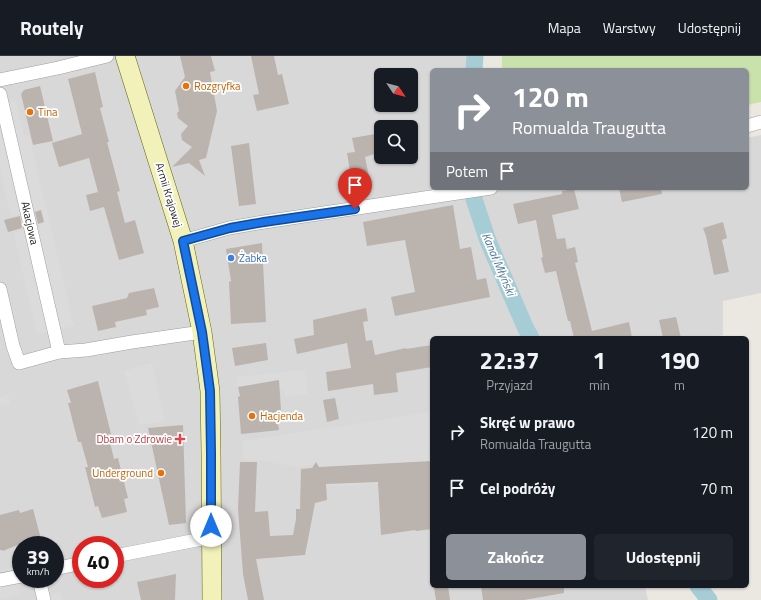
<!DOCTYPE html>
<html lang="pl">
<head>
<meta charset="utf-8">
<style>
	body { margin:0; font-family:"Titillium Web",sans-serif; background:#20242c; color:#f1f3f6; height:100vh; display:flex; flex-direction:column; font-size:15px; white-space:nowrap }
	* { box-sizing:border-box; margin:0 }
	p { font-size:13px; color:#9ea1a6 }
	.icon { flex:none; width:22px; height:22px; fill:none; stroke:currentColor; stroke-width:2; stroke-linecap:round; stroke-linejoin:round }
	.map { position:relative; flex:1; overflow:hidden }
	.panel { position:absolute; left:430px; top:280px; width:319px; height:252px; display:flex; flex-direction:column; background:#171b24; border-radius:6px; box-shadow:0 1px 3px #0004 }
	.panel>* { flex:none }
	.guide { position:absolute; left:430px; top:12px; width:319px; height:122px; border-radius:6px; box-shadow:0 1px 3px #0004; background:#8c9099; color:#fff; overflow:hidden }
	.needle { width:26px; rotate:125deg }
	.fabs { position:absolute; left:374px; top:12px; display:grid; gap:8px }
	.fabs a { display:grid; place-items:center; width:44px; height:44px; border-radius:6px; background:#171b24; box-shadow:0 1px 3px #0004; font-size:20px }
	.speed { position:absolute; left:12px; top:480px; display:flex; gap:8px; font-size:20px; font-weight:700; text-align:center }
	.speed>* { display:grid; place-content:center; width:52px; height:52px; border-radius:50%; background:#171b24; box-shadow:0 1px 3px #0004; line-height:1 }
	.speed small { font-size:10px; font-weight:400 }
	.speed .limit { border:6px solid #d22; background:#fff; color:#111 }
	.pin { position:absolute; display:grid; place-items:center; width:34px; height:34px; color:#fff; margin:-41px -17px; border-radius:50% 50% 50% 0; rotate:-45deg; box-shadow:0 0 4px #0007 }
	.pin .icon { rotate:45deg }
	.me { position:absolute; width:44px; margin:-22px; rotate:0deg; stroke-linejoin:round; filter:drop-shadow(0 0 3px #0008) }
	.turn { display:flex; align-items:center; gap:14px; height:84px; padding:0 16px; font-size:18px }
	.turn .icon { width:52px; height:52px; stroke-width:2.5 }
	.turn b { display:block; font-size:28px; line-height:34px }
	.then { display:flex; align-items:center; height:38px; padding:0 16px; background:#0003; gap:8px; font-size:15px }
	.eta { display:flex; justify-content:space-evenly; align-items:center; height:68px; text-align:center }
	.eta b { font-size:24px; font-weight:700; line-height:28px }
	.button { display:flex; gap:8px; margin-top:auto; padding:8px 16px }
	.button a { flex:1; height:46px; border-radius:6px; background:#8c9099; color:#fff; font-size:16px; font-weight:700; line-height:46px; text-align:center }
	.button a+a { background:#20242c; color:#f1f3f6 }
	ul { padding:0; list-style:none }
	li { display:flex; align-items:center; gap:12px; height:56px; padding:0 16px }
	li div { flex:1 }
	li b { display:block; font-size:15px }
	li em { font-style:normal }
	header { display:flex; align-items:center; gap:24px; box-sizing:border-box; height:56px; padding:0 20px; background:#171b24; border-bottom:1px solid #363941 }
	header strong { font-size:19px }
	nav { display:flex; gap:22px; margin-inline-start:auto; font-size:14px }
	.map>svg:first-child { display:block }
</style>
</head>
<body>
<header>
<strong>Routely</strong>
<nav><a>Mapa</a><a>Warstwy</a><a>Udostępnij</a></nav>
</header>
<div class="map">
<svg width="761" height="544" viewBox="0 0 761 544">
	<rect width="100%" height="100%" fill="#ebe7e1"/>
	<!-- residential -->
	<path fill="#d9d8d8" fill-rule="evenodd" d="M0,0H468V14H432V132H462V141L507,132H747V82L761,79V237L723,245V279L706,282H432V530H645L648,544H0ZM381,19H411V49H381ZM381,71H411V101H381ZM21,489H55V523H21ZM81,489H115V523H81Z"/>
	<!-- grass -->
	<path fill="#c9e1ab" d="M502,0H761V46L747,49V14H502Z"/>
	<!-- parking -->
	<g fill="#dbdbdb">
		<path d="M16,45L24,80L29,79L74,270L37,279L14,178L23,175L19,158L11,160L0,114V48Z"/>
		<path d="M152,307L165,365L139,369L124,315Z"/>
		<path d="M305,314L308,337L285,341L284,333L238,337L237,321Z"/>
		<path d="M8,339L10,347L0,350V341Z"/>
		<path d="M432,356V424L336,430L313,429L312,409L297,411L257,404L243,403V385Z"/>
		<path d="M14,511L21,538L0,543V515Z"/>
		<path d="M60,536L62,544H32Z"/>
	</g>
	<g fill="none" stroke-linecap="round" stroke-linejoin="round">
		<!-- canal -->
		<g stroke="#a6cdd5" stroke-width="17">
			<path d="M474,14L475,0"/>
			<path d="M473,132V140L488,185L526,273L531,282"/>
			<path d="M698,530L709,544"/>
		</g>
	</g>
	<!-- building -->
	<g fill="#bbb3ae">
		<path d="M180,0H211L215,15L210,16L217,55L206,102L199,104L205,120L189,107L172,111L192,91L182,84L181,78L188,70L178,62L177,57L179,55L175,35L185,21Z"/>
		<path d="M251,0H274L278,19L282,18L289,48L257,55L253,39L259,38Z"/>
		<path d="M95,16L103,51L100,52L109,86H107L120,135L117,136L125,167L135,164L144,197L119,204L104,151L90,155L86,139L98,136L89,102L59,111L52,87L82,78L68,23Z"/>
		<path d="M40,30L53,85L33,89L21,38L24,34Z"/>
		<path d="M381,77V96L365,101L371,131L353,134L347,97L355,96L352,82Z"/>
		<path d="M249,87L256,148L239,150L231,90Z"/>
		<path d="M619,132H661L662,138L622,146Z"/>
		<path d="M574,133L579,153L552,159L557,183L565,182L567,193L575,191L578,206L575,207L592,275L629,266L632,282H574L570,265H568L556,215L545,217L541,202L543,201L536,164L518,168L513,148L562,138V135Z"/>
		<path d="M453,149L460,193L471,191L477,224L486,222L490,241L395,260L391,241L415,236L405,184L367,190L363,166Z"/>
		<path d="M41,154L44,166L38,168L35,156Z"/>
		<path d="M20,160L22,172L8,176L4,164Z"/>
		<path d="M723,166L727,182L722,184L729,216L714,219L706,180L703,172Z"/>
		<path d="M262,187L266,266L231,268L229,226L231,225L226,193Z"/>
		<path d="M154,232L159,251L146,254L147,259L115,266L116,271L98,275L92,250L127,242L129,237Z"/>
		<path d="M366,252L368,265L363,266L366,285L372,284L375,299L406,292V293L432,289V311L396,317L398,336L374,339L373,328L328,335L326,316L351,312L347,287L297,298L294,283L314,279L313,264Z"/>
		<path d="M676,261L681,282H663L659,264Z"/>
		<path d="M266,287L268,304L235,310L232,292Z"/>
		<path d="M279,324L281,354L276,355L279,374L241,378L238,341L240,340L238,331Z"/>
		<path d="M98,325L111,378H108L114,403L118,402L128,442L124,443L127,456L102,462L98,450L95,451L85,411H88L81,386H78L68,347H71L67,334Z"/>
		<path d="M335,342L339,363L327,366L323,344Z"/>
		<path d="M183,369L186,467L169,469L148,372Z"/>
		<path d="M432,405V473L416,475L415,474L381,479L378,426L326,428L327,444L315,447L305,499L256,503L264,544H248L243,518L238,453L240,406H257L255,456L268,455L270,480L293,479L296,463V453H300L301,413L312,412L316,406L319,411Z"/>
		<path d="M33,453L41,483L15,490L3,495L2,494H0V459L19,454L20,457Z"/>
		<path d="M176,518L175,544H141L137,526Z"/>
		<path d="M448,530L450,544H436L434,532Z"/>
		<path d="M481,530H564V537L524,544H483Z"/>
	</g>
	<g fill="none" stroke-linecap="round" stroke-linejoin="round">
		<defs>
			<g id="street">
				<path d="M0,24L58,12L107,0"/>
				<path d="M0,38L59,296"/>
				<path d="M747,70L761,66"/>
				<path d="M183,185L229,172L264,166L491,132"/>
				<path d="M0,233L13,290L19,307L59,296L86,294L132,286L202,276"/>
				<path d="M115,500L212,481"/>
				<path d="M55,513L81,507"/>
				<path d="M39,523L44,544"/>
				<path d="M0,524L21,520"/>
			</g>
			<path id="secondary" d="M125,0L183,185L202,276L210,335L211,397L212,544"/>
		</defs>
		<!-- street casing -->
		<use href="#street" stroke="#9f9f9f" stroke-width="14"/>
		<!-- secondary casing -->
		<use href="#secondary" stroke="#606410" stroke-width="20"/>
		<!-- street -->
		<use href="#street" stroke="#fff" stroke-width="13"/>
		<!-- secondary -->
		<use href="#secondary" stroke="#f1f1b9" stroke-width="19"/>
	</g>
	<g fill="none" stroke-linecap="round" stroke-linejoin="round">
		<defs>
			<path id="route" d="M211,470V397L210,335L202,276L183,185L230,172L264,166L355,153"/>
		</defs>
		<!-- route casing -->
		<use href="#route" stroke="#114b97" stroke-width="10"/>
		<!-- route -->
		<use href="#route" stroke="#1a73e8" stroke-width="7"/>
	</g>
	<!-- markers -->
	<g fill="#e8710a" stroke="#fff" stroke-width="1.5">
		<circle cx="186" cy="30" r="4"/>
		<circle cx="30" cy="56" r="4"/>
		<circle cx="252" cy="360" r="4"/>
		<circle cx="161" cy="417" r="4"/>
	</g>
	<circle fill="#3f7fe0" stroke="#fff" stroke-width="1.5" cx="231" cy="202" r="4"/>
	<path fill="#e0444e" stroke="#fff" stroke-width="1.5" d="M178 377h4v4h4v4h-4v4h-4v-4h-4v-4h4z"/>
	<g text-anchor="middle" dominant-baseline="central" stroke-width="3.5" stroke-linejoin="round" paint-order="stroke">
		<!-- food labels -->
		<g font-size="11" fill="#c56008" stroke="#fff" text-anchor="start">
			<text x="194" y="30">Rozgryfka</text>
			<text x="38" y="56">Tina</text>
			<text x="260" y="360">Hacjenda</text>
			<text x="153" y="417" text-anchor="end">Underground</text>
		</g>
		<!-- street labels -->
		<g font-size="11" fill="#1b1b1b" stroke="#fff">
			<text transform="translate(169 139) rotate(73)">Armii Krajowej</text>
			<text transform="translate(30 167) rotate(77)">Akacjowa</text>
		</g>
		<!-- shop labels -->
		<g font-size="11" fill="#366cbe" stroke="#fff" text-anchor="start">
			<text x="239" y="202">Żabka</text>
		</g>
		<!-- health labels -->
		<g font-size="11" fill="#be3a42" stroke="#fff" text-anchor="end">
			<text x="172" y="383">Dbam o Zdrowie</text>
		</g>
		<!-- water labels -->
		<g font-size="12" font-style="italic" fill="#4f7898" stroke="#fff">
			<text transform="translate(499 208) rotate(67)">Kanał Młyński</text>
		</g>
	</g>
</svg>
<div class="fabs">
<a><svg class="needle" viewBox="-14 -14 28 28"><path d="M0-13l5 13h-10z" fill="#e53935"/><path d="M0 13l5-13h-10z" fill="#9ea1a6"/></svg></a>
<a><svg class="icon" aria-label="search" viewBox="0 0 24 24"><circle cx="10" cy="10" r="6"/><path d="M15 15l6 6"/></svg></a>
</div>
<div class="speed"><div>39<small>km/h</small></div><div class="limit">40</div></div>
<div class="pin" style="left:355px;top:153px;background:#d93025"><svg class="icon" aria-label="arrive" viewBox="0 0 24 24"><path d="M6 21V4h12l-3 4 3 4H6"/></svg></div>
<svg class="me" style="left:211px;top:470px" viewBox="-20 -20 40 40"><circle r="19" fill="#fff"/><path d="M0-13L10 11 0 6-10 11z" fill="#1a73e8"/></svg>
<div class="guide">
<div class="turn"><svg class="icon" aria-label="right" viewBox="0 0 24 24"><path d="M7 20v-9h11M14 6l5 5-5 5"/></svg><div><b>120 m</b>Romualda Traugutta</div></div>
<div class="then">Potem<svg class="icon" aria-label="arrive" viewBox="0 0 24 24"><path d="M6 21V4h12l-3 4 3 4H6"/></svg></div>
</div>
<section class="panel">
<div class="eta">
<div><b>22:37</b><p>Przyjazd</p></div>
<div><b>1</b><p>min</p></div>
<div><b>190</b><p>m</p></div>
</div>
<ul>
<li><svg class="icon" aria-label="right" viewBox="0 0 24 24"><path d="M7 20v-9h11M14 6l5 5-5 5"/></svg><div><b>Skręć w prawo</b><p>Romualda Traugutta</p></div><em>120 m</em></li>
<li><svg class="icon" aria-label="arrive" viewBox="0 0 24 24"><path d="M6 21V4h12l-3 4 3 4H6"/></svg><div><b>Cel podróży</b></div><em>70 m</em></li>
</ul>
<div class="button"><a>Zakończ</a><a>Udostępnij</a></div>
</section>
</div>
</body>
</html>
